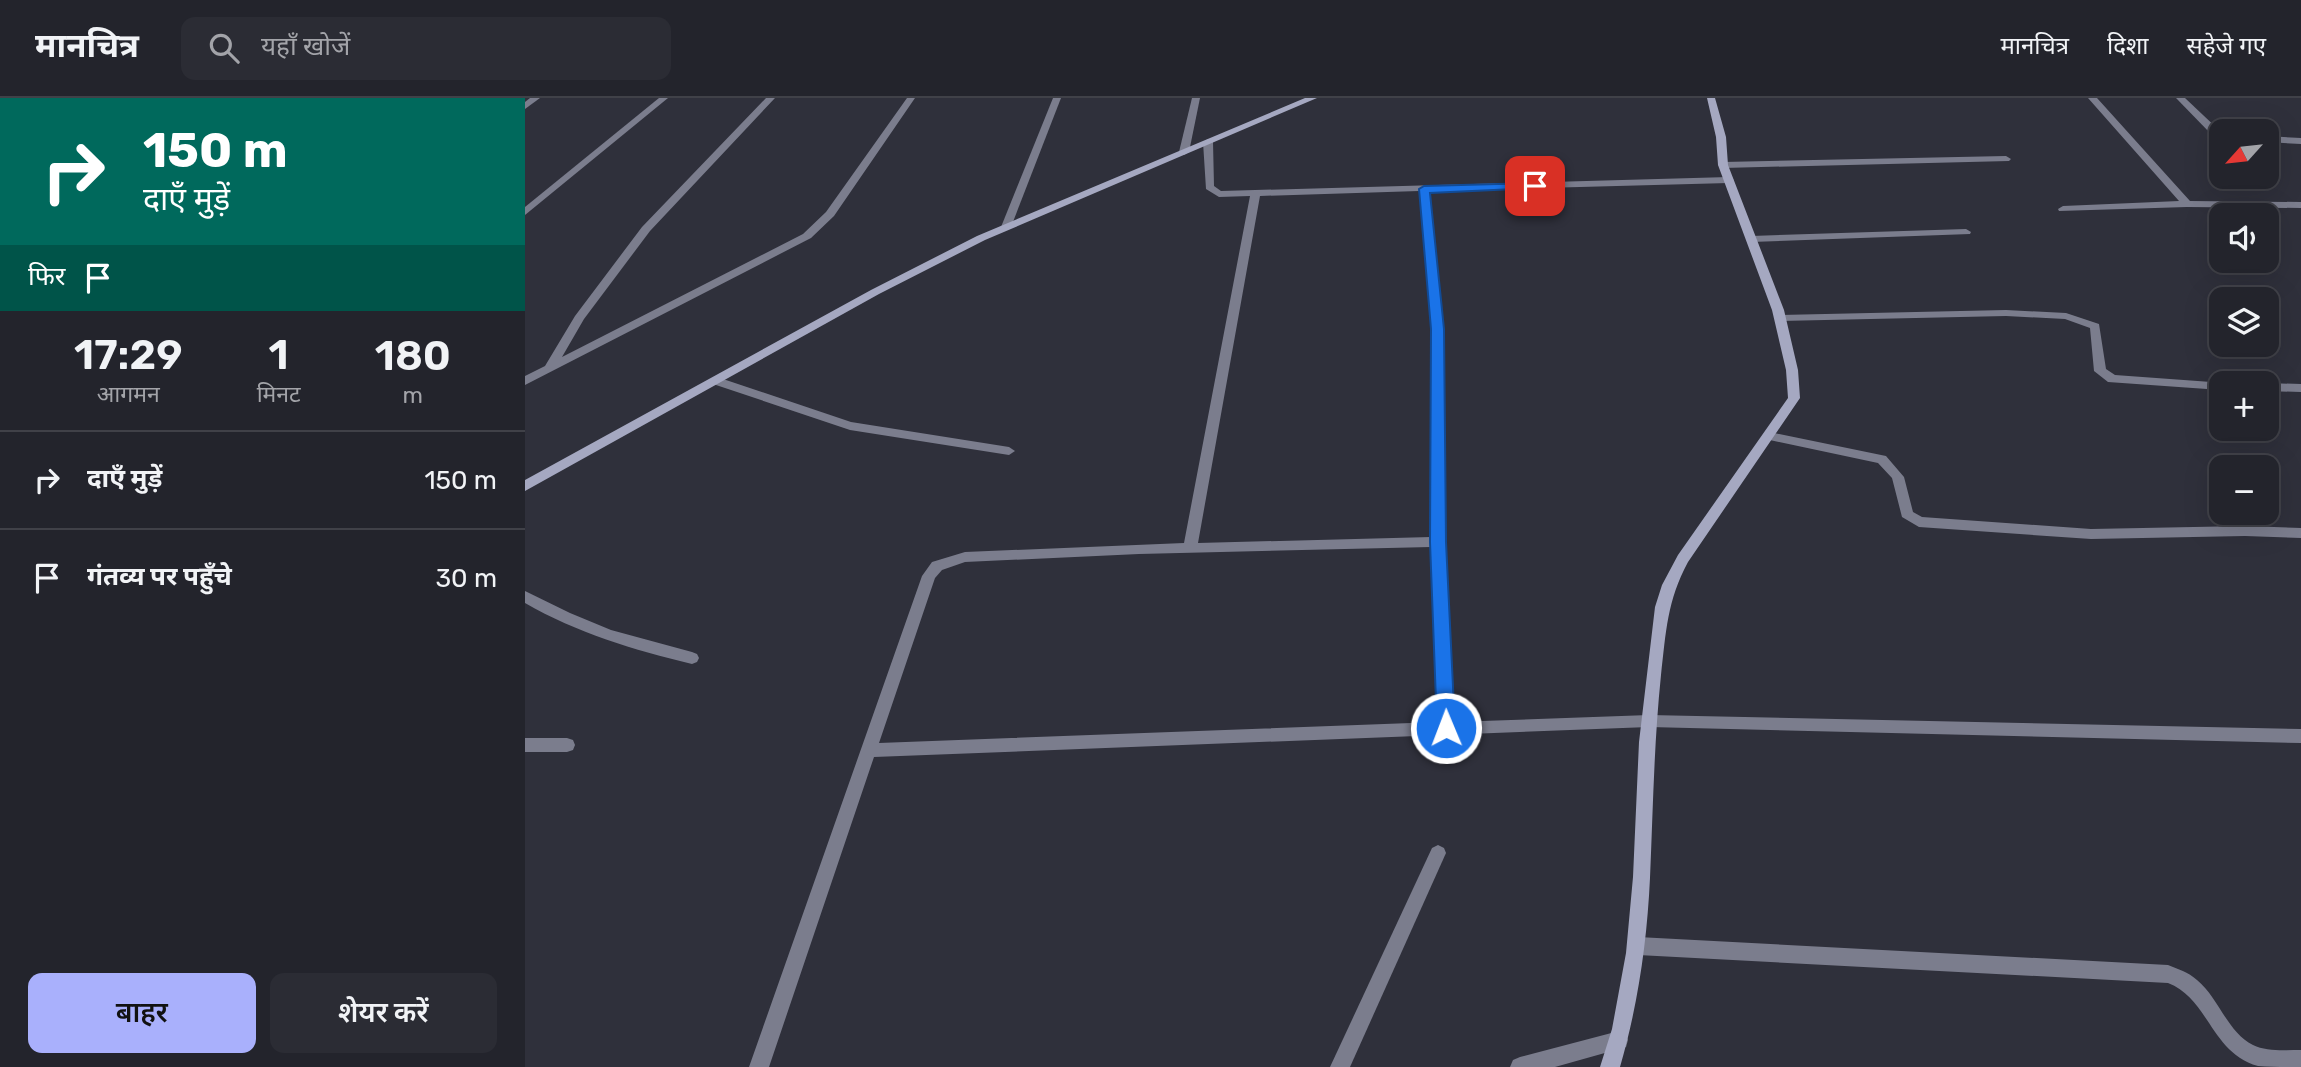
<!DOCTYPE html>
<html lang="hi">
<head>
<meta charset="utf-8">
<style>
	body { margin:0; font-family:Rubik,"Noto Sans Devanagari",sans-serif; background:#2b2c34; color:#f1f3f6; height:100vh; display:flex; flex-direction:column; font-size:26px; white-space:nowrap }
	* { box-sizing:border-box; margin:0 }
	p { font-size:23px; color:#a3a4a9 }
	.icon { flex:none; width:38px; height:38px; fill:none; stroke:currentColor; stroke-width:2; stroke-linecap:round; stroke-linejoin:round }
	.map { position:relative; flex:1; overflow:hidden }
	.side { display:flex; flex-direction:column; background:#23242c; width:525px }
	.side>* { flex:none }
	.hud { background:#00695c; color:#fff; overflow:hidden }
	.needle { width:46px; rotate:243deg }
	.buttons { position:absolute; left:1684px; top:21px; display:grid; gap:14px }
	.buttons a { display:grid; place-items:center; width:70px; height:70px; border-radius:14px; background:#23242c; box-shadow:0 7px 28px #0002,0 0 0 2px #404148; font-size:35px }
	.pin { position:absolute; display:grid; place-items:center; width:60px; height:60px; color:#fff; margin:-30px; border-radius:14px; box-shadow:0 4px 10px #0006 }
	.me { position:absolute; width:77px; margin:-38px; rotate:359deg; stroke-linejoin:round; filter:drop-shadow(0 0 5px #0008) }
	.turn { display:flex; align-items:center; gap:24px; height:147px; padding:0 28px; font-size:32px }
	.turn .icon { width:91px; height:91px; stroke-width:2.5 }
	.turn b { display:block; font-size:49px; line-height:60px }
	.then { display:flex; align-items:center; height:66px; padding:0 28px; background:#0003; gap:14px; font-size:26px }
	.eta { display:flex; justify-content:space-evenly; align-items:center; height:119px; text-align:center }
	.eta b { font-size:42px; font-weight:600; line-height:49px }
	.cta { display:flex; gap:14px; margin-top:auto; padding:14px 28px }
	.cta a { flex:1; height:80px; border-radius:14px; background:#a9b0fc; color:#111; font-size:28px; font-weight:600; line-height:80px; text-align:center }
	.cta a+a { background:#2b2c34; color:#f1f3f6 }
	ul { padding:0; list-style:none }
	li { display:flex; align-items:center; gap:21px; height:98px; padding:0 28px; border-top:2px solid #404148 }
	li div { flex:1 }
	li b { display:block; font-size:26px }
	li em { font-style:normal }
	header { display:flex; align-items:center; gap:42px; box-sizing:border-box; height:98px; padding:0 35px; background:#23242c; border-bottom:2px solid #404148 }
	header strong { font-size:33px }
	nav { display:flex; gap:38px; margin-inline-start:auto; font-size:24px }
	.search { width:490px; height:63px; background:#2b2c34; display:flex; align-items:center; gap:18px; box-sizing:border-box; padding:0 24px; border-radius:14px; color:#a3a4a9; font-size:26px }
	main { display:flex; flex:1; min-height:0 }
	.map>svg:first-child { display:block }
</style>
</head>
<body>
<header>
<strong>मानचित्र</strong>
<div class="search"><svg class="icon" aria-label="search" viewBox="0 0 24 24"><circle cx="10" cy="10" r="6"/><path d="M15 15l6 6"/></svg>यहाँ खोजें</div>
<nav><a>मानचित्र</a><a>दिशा</a><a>सहेजे गए</a></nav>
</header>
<main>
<section class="side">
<div class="hud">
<div class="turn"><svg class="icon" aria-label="right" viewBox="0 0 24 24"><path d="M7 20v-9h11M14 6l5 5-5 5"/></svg><div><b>150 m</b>दाएँ मुड़ें</div></div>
<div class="then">फिर<svg class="icon" aria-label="arrive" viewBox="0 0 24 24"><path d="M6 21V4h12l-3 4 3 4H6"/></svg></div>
</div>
<div class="eta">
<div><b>17:29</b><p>आगमन</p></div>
<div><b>1</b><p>मिनट</p></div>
<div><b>180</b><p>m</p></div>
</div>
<ul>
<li><svg class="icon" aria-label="right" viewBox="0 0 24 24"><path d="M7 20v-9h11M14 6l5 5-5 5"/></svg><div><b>दाएँ मुड़ें</b></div><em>150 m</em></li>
<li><svg class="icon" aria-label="arrive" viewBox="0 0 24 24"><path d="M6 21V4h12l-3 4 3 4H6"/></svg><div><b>गंतव्य पर पहुँचे</b></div><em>30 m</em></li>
</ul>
<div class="cta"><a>बाहर</a><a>शेयर करें</a></div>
</section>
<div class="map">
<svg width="1776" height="969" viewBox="0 0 1776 969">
	<rect width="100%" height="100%" fill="#2f303b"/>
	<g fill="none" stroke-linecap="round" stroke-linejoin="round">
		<!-- street -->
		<g fill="#7b7d8d" fill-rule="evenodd">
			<path d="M5,0H15L0,11V4Z"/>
			<path d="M134,0H143L0,117V109Z"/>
			<path d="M241,0H250L125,133L59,221L37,259L278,136L301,114L382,0H390L309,118L286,140L0,287V278L20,268L50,218L117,129Z"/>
			<path d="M528,0H536L486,129L481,132L477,131L476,129Z"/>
			<path d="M667,0H675L664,54L659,57L654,54Z"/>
			<path d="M1563,0H1572L1665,103L1776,104V110L1662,109L1534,113L1533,111L1538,108L1654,103Z"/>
			<path d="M1651,0H1660L1696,34V40L1686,36Z"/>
			<path d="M1741,38L1776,40V46L1741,44Z"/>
			<path d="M683,41L688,44L689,88L696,93L1204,79L1209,82L1204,85L904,93L918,231L920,444L928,624L1124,617L1776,631V645L1124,629L349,659L244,969H224L397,478L407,464L440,454L659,445L725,98L694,99L681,91L678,44ZM894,93L906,231V439L673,445L735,98ZM906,449L913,624L354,645L410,480L417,472L440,464L614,456Z"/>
			<path d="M1481,58L1486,61L1484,63L1198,70L1193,67L1198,64Z"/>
			<path d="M1441,131L1446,134L1445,136L1226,144L1221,141L1226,138Z"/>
			<path d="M1481,212L1541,215L1574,226L1581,271L1590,277L1700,285H1696V292L1583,284L1569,273L1565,230L1540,221L1481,218L1255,223L1249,220L1255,217Z"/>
			<path d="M192,279L326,324L484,349L490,353L484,357L325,332L188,286L186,283Z"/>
			<path d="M1741,285L1776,286V294L1741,293Z"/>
			<path d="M1244,334L1361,358L1379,379L1388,414L1397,419L1566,431L1720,428L1776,430V440L1720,438L1566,441L1394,429L1377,419L1367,380L1353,365L1240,341L1238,338Z"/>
			<path d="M0,493L45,515L86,532L167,554L172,556L174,560L172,564L167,566C109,552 52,535 0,505Z"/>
			<path d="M0,640H42L48,642L50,647L48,652L42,654H0Z"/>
			<path d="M913,747L919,750L921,755L825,969H805L907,750Z"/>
			<path d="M1113,839L1643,867C1653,871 1663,874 1672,882C1694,900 1702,934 1728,947C1742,954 1761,952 1776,952V969C1762,969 1746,969 1733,968C1686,955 1684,901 1643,885L1113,857L1107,854L1104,848L1107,842Z"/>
			<path d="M1094,933L1101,935L1103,942L1101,949L1094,951L1030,969H985L988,962L995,959Z"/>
		</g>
		<!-- secondary -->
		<g fill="#a5a8c1" fill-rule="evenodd">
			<path d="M780,0H792L460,142L354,196L0,393V382L346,192L452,138Z"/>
			<path d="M1182,0H1190L1201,39L1203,67L1259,212L1273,272L1275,300L1163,464C1142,503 1141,534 1136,577C1129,644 1128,712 1125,780C1122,844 1113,907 1095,969H1075L1087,931L1101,855L1108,779L1114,644L1130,509L1137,487L1153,457L1263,300L1261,272L1247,212L1193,67L1191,39Z"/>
		</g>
	</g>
	<!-- route -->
	<path fill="#1a73e8" stroke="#114b97" stroke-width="2" d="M1010,85L1016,88L1014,90L905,95L919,231L921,444L930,630L927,635L921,637L915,635L912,630L905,444L906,231L894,91L899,88Z"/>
</svg>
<div class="buttons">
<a><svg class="needle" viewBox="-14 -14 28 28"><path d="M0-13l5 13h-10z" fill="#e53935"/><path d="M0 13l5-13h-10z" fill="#a3a4a9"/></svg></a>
<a><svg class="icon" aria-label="sound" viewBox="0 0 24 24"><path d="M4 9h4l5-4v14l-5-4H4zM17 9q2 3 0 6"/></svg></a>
<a><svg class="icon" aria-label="layers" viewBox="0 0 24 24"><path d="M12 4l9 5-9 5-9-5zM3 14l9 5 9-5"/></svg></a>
<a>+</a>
<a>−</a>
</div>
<div class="pin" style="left:1010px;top:88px;background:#d93025"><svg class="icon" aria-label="arrive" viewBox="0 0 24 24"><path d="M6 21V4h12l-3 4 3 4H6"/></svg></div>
<svg class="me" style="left:921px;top:630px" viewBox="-20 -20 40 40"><circle r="17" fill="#1a73e8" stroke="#fff" stroke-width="3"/><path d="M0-11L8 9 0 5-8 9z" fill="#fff"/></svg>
</div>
</main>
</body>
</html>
